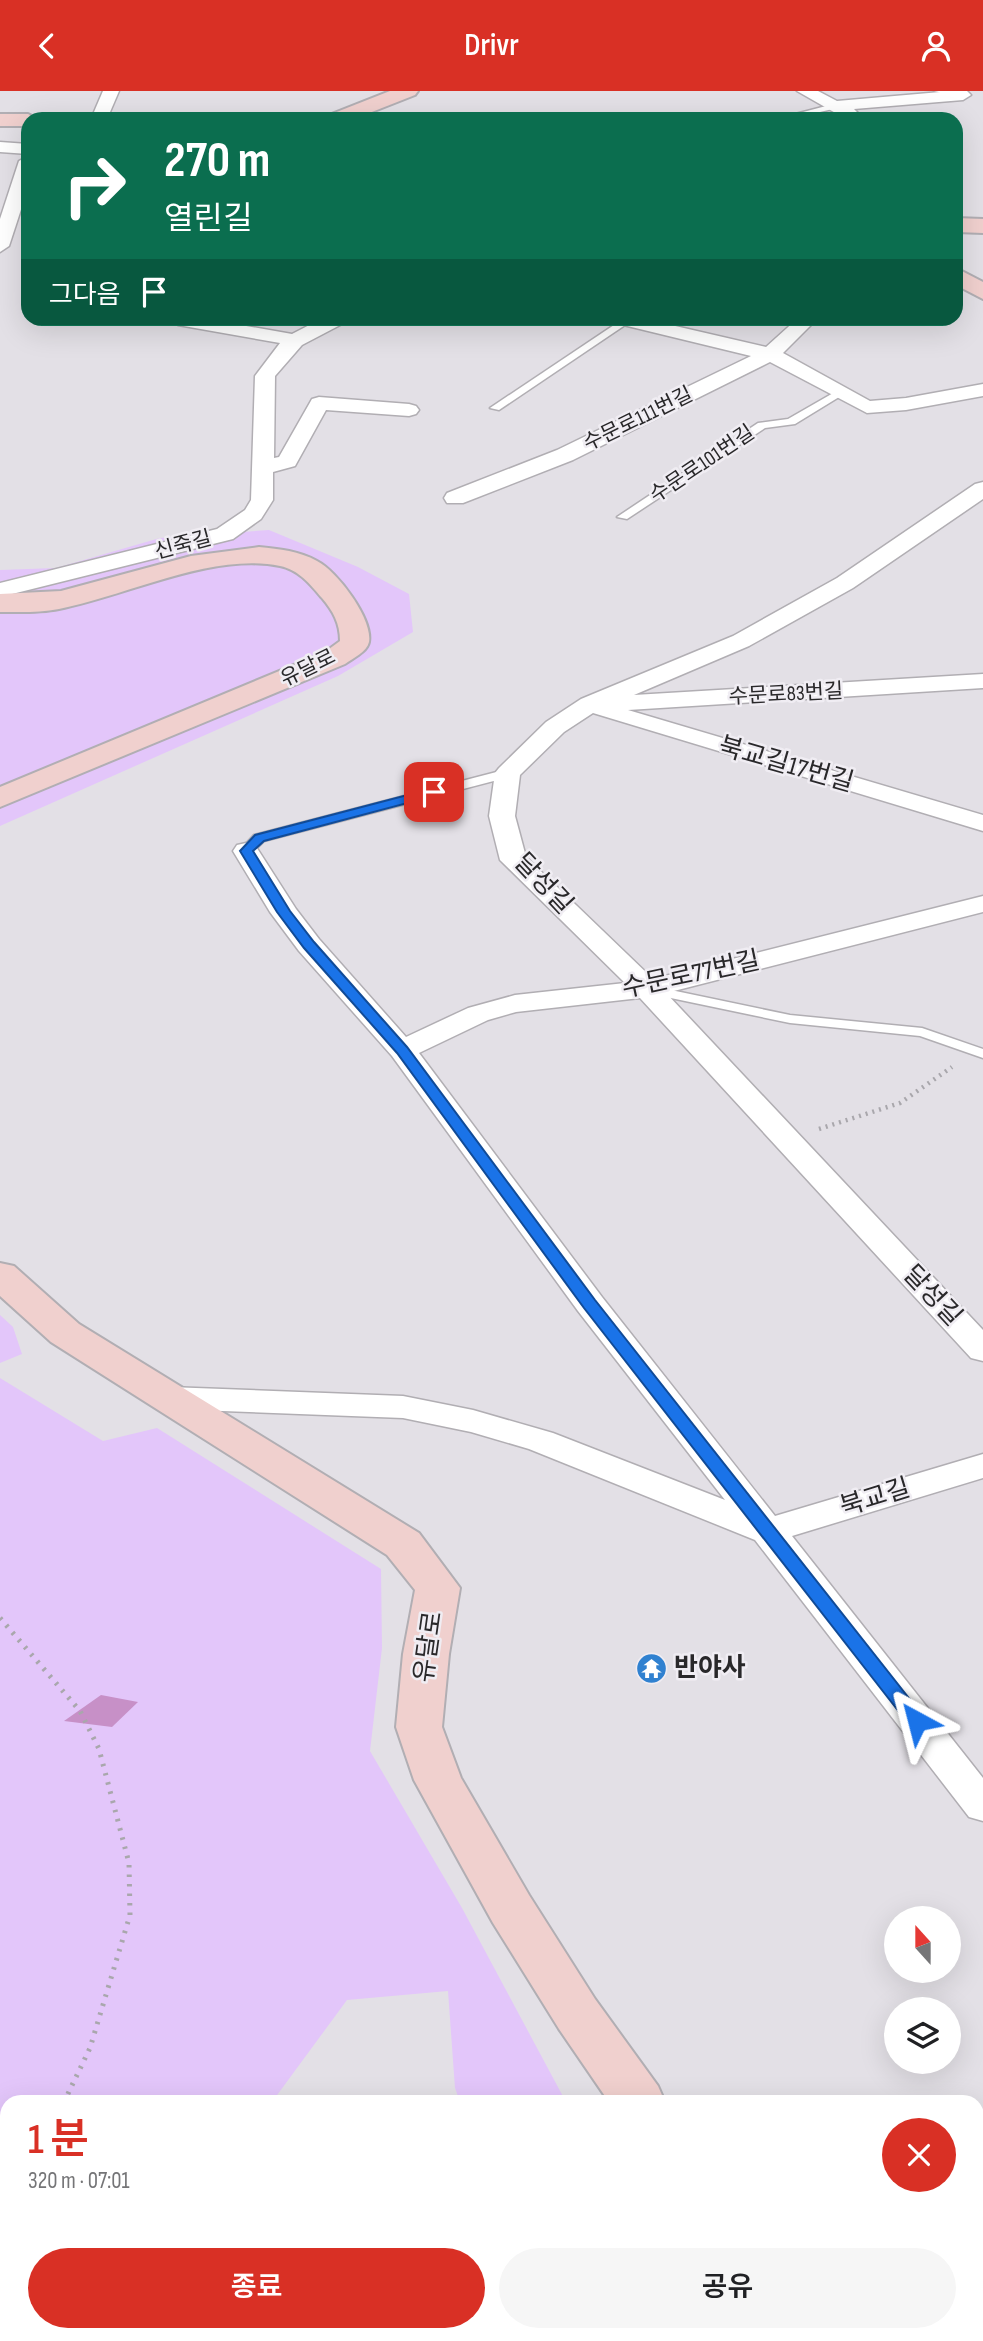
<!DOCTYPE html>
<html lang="ko">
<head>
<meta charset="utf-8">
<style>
	body { margin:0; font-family:"Sofia Sans Condensed","Noto Sans KR",sans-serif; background:#f6f6f6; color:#202124; height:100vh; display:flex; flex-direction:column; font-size:26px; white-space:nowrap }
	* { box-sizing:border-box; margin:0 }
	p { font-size:23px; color:#757577 }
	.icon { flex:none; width:38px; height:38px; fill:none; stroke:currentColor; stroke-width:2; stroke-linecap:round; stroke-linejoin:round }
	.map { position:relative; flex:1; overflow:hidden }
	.panel { position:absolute; left:0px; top:2004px; width:984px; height:247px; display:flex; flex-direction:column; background:#fff; border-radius:21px 21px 0 0; box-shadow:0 7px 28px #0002 }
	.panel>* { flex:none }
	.hud { position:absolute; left:21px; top:21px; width:942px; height:214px; border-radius:21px; box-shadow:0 7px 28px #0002; background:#0b6e4f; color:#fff; overflow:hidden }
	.needle { width:46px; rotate:339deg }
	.buttons { position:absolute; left:884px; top:1815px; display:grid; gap:14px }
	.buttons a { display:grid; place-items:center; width:77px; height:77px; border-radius:50%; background:#fff; box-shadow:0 7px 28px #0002; font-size:35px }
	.pin { position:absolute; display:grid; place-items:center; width:60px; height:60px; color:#fff; margin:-30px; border-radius:14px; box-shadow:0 4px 10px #0006 }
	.me { position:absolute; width:77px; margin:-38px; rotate:322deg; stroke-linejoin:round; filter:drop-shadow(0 0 5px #0008) }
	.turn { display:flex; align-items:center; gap:24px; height:147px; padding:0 28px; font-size:32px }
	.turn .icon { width:91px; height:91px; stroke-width:2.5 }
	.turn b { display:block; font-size:49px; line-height:60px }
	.then { display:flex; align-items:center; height:66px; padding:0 28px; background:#0003; gap:14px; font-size:26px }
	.round { display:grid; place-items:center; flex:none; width:74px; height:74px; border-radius:37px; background:#f6f6f6 }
	.headline { display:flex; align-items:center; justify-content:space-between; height:119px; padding:0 28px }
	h1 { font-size:42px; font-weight:600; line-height:52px; color:#d93025 }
	.action { display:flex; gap:14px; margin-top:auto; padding:14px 28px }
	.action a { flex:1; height:80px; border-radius:42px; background:#d93025; color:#fff; font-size:28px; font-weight:600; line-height:80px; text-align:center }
	.action a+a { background:#f6f6f6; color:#202124 }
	header { display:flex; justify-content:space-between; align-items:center; height:91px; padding:0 28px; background:#d93025; color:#fff; font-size:32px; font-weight:600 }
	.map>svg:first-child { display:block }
</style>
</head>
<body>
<header><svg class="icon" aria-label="back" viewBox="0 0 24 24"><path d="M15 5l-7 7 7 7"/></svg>Drivr<svg class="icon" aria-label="person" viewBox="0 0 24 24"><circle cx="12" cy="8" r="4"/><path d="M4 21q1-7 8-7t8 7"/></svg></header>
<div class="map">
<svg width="983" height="2250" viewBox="0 0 983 2250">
	<rect width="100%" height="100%" fill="#e3e0e6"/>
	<!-- green -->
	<g fill="#e3c6fa">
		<path d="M269,439L358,476L409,503L413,541L338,585L0,735V479L56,477L160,447Z"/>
		<path d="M0,1224L13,1236L22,1263L0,1272Z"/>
		<path d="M0,1287L103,1350L157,1337L381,1478L382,1557L370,1660L462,1817L566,2011H460L455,1997L448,1900L347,1909L272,2011H7V2092L0,2091Z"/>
		<path d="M88,2244H265L268,2250H83Z"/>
		<path d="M392,2244H527L531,2250H371Z"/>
		<path d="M593,2244H690L694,2250H597Z"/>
	</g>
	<!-- building -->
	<path fill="#c790c7" d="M101,1604L138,1611L112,1636L64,1630Z"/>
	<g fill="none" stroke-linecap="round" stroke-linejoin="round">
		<defs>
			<g id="lane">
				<path d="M934,0H953L967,4L963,6Z"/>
				<path d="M834,13H837V17L790,28H776Z"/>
				<path d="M623,228L631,230L499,319L490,317Z"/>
				<path d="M835,301L844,303L795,333L765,337L627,428L617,426L758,332L788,328Z"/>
				<path d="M508,678L514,682L513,685L264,750L251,763H241L239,760L254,744Z"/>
				<path d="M647,894L790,924L922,937L983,958V967L920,945L790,932L642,901L640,898L642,895Z"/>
				<path d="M708,2244H731L733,2250H709Z"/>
			</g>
			<g id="street">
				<path d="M103,0H119L107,28H91Z"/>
				<path d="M797,0H818L837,10L952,0H967L971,4L963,9L854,18L860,24L858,28H846Z"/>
				<path d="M0,51L28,53V63L0,61Z"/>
				<path d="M28,65V97L9,155L0,161V128L19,70Z"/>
				<path d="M168,228H207L292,243L321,228H346L344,232L302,254L275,285L274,367L279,366L312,308L319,306L409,313L416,315L419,319L416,323L409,325L326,319L295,375L273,381V409L261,428L233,448L0,506V492L217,438L245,419L251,409L255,285L280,252L178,234Z"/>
				<path d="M613,228H645L766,256L797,228H817L783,262L870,310L906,307L983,293V305L906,319L867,322L770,271L573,369L463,412H447L444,407L447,402L557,359L751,265L615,232Z"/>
				<path d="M983,391V408L853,497L749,555L634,604L983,583V597L628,619L983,724V740L593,622L564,641L520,684L515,725L526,766L653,888L983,805V821L666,902L983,1239V1270L971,1267L640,907L516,921L488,929L419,962L602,1206L775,1425L983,1363V1387L792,1445L983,1687V1730L969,1726L755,1449L529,1358L471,1341L403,1327L169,1318L157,1315L152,1307L157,1299L169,1296L403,1305L473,1319L553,1342L725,1409L578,1220L392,965L299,860L270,821L233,760L237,754L246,752L255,754L296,818L319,848L406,946L468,917L515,904L625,892L500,769L489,725L495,682L499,677L546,631L581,608L733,545L837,487L975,393Z"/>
			</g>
			<g id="secondary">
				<path d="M390,0H418L415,4L354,28H326L329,24Z"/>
				<path d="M0,23H28L38,28H28V35H0Z"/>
				<path d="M956,127L983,128V142L956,141Z"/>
				<path d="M956,177L983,191V208L956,194Z"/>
				<path d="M259,456C280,458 299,460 317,470C337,480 373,528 369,551C367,561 353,567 345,573L0,716V696L325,561L340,550C340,532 333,520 322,507C310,493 299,479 280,475C212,461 126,505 59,518C40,522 20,521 0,521V503L61,500L191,465Z"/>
				<path d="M0,1172L14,1175L79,1233L419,1442L460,1497L449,1563L442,1636L461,1687L529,1804L595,1908L658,1995L665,2011H609L559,1938L493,1832L414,1689L396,1636L403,1563L415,1499L387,1464L51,1251L0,1205Z"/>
				<path d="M796,2244H855L858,2250H798Z"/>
			</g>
		</defs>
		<!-- lane casing -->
		<use href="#lane" stroke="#b1aeb3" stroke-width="3"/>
		<!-- street casing -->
		<use href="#street" stroke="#b1aeb3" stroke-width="3"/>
		<!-- secondary casing -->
		<use href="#secondary" stroke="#b1aeb3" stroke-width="4"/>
		<!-- path-far1 -->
		<path stroke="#a9a7ac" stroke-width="4.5" stroke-dasharray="2 5" stroke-linecap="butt" d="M819,1038L900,1012L952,976"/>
		<!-- path -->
		<g stroke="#a9a7ac" stroke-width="5" stroke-dasharray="2.5 7" stroke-linecap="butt">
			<path d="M0,1527L80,1620L99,1658L129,1772L130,1824L90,1957L64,2011"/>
			<path d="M30,2244L32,2250"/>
			<path d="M103,2244L108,2250"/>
			<path d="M361,2244L370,2250"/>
			<path d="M194,2250L209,2244"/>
		</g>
		<!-- lane -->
		<use href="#lane" fill="#fff" fill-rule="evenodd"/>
		<!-- street -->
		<use href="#street" fill="#fff" fill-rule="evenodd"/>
		<!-- secondary -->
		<use href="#secondary" fill="#f0d0ce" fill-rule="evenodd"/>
	</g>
	<!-- route -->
	<path fill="#1a73e8" stroke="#114b97" stroke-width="2" d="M434,697L440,701L438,704L264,750L253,760L290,820L314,851L407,956L595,1209L923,1625L926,1630L923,1635L917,1637L910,1635L584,1217L397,962L304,857L277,821L240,760L255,744Z"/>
	<!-- icons -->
	<defs>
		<symbol id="temple-disc" viewBox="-11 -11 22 22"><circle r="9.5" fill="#3081d0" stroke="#f0edf3"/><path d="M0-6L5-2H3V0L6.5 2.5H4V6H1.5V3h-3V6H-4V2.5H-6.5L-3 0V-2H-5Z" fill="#fff"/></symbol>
	</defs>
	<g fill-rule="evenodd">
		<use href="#temple-disc" x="634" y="1560" width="35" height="35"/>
	</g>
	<g text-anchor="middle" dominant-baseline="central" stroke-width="5" stroke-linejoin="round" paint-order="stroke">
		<!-- far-street labels -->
		<g font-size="21" fill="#29282a" stroke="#f0edf3">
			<text transform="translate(638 328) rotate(-26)">수문로111번길</text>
			<text transform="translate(702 373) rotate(-34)">수문로101번길</text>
			<text transform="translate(183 454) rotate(-15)">신죽길</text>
			<text transform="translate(308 577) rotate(-26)">유달로</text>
			<text transform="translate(786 603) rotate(-3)">수문로83번길</text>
		</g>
		<!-- street labels -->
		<g font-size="26" fill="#29282a" stroke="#f0edf3">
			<text transform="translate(786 674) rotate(16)">북교길17번길</text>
			<text transform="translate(543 793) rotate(47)">달성길</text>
			<text transform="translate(691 884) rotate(-12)">수문로77번길</text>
			<text transform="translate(932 1205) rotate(47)">달성길</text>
			<text transform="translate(875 1407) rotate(-17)">북교길</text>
			<text transform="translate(429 1556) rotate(-82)">유달로</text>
		</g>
		<!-- poi labels -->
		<g font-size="26" font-weight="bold" fill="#29282a" stroke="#f0edf3" text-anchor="start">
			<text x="674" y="1577">반야사</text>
		</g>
	</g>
</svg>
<div class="buttons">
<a><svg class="needle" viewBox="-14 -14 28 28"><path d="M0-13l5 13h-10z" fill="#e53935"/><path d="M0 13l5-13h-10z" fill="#757577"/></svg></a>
<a><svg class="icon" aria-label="layers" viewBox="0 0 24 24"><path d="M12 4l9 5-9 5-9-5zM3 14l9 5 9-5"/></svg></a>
</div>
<div class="pin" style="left:434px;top:701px;background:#d93025"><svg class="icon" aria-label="arrive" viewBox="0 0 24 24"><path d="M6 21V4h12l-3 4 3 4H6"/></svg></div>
<svg class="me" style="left:917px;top:1630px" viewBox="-20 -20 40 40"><path d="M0-17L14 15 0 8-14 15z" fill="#1a73e8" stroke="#fff" stroke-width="4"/></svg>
<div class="hud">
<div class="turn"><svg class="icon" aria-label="right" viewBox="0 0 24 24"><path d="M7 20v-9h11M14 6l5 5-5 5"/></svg><div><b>270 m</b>열린길</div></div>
<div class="then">그다음<svg class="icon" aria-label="arrive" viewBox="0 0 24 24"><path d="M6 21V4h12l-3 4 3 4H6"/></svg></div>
</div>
<section class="panel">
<div class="headline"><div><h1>1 분</h1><p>320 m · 07:01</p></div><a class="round" style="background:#d93025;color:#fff"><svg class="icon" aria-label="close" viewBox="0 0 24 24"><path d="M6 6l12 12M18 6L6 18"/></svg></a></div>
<div class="action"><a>종료</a><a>공유</a></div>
</section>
</div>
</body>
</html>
